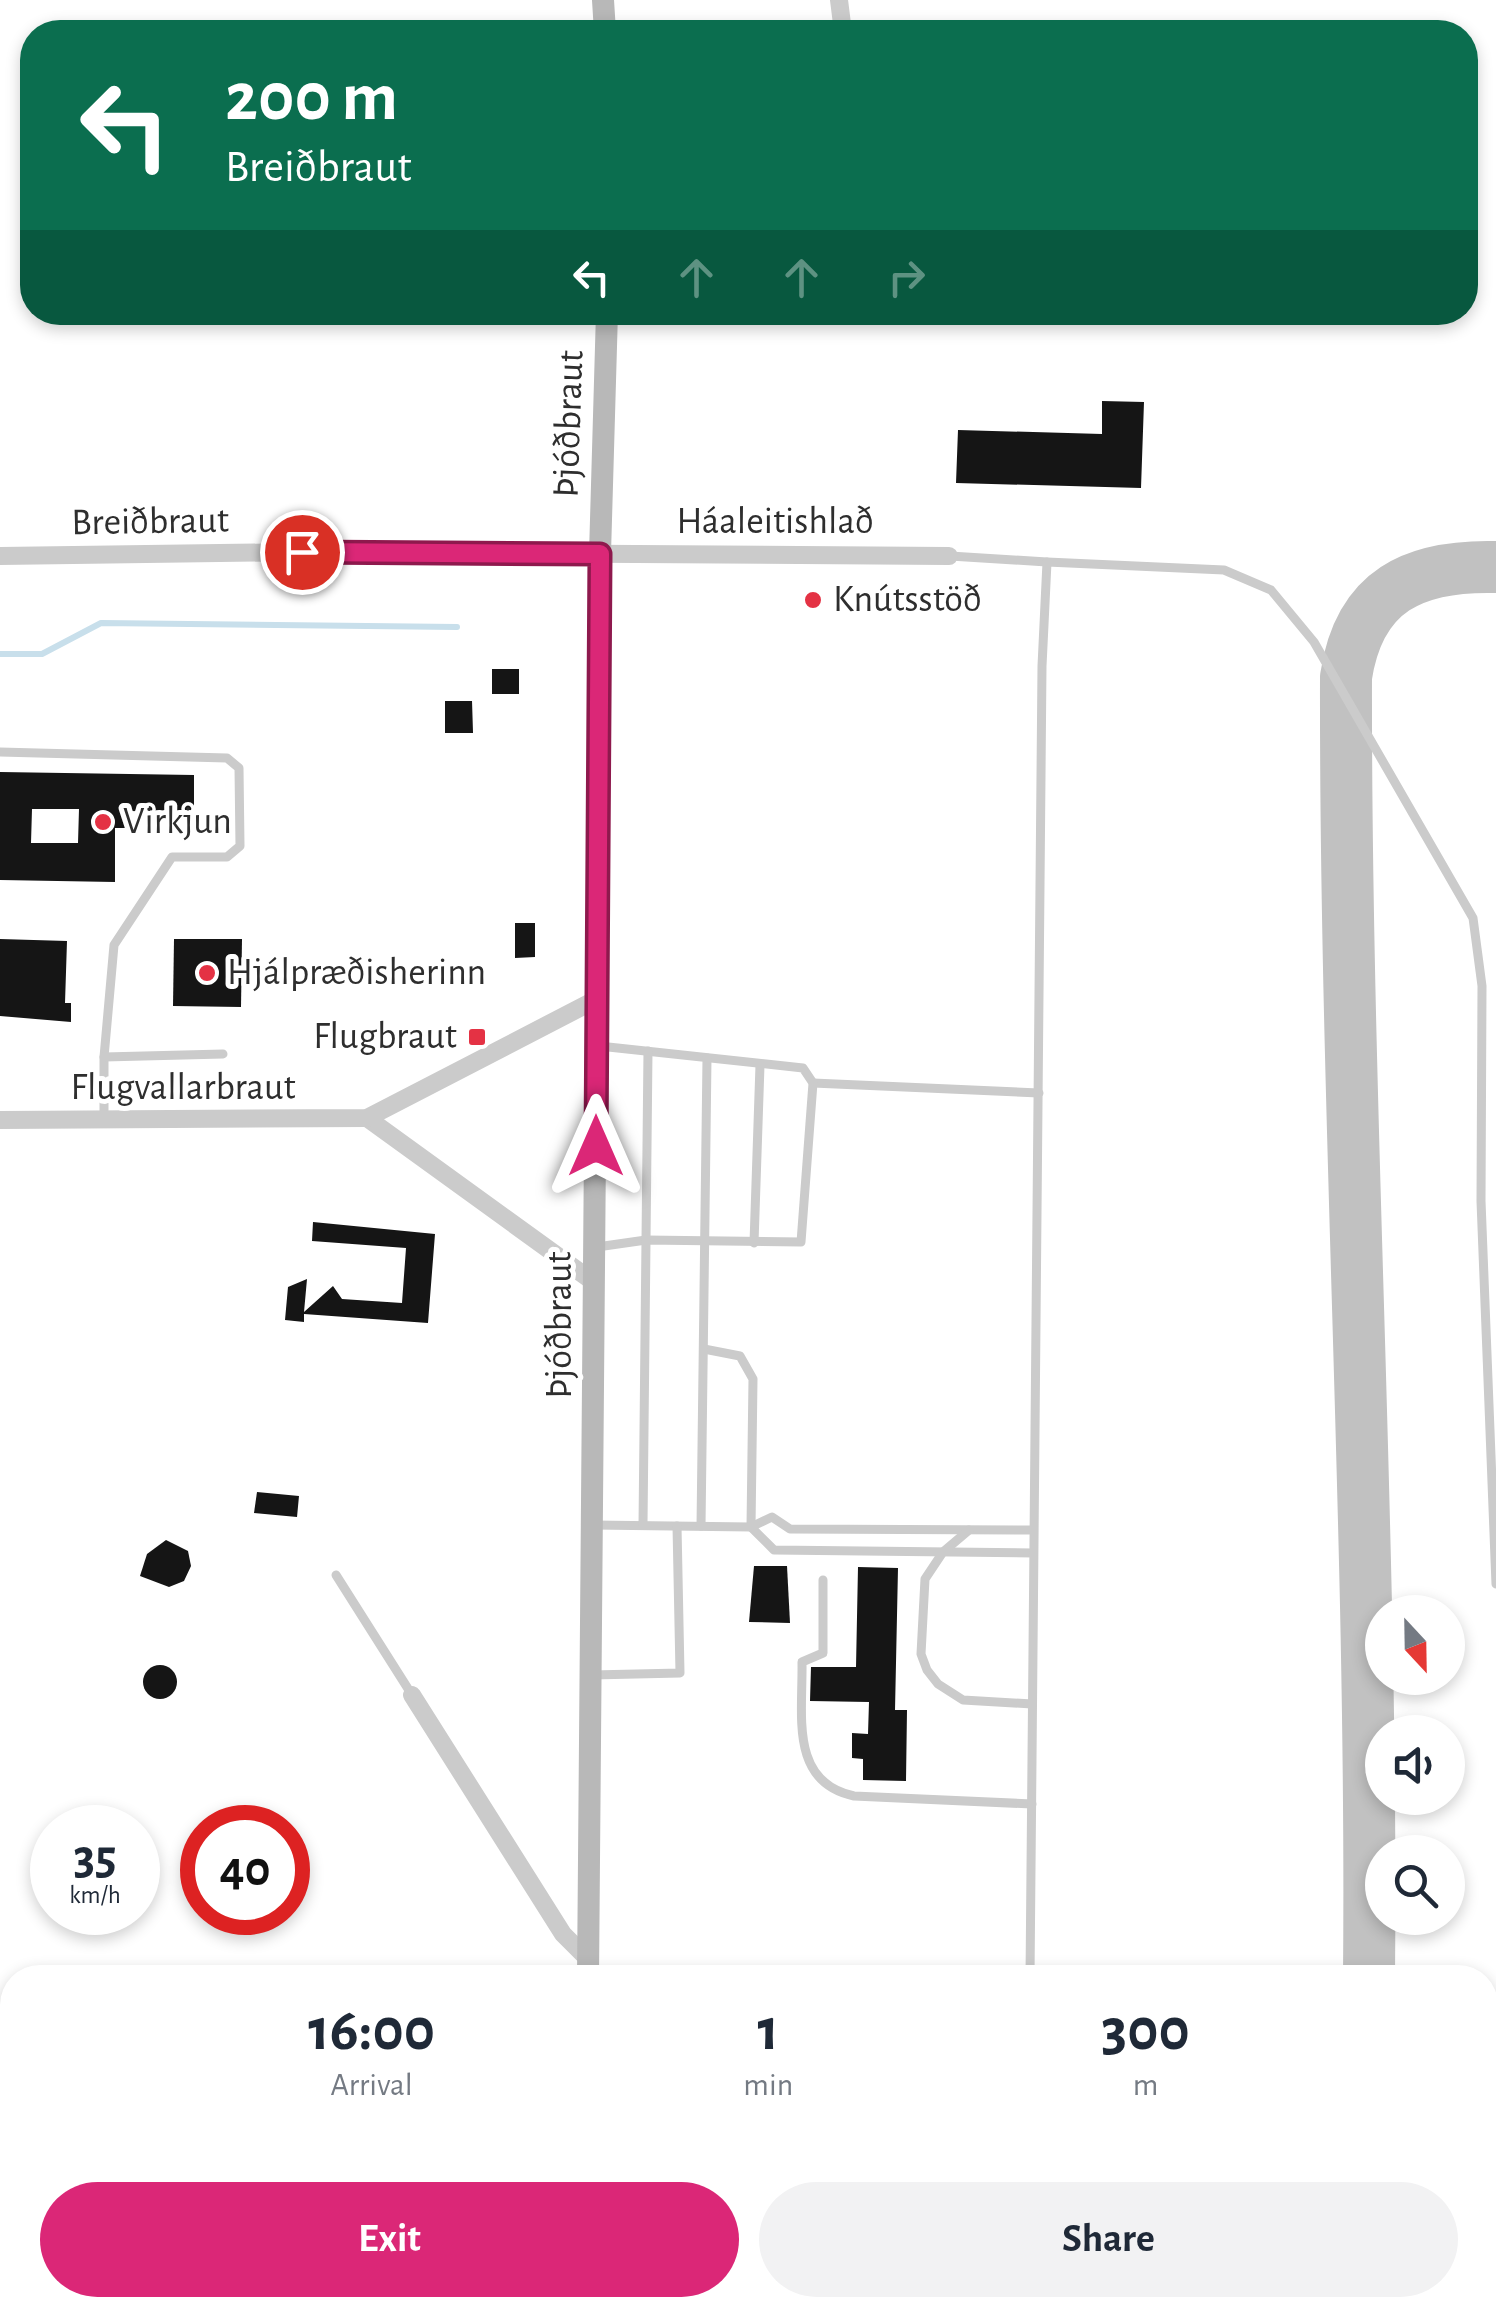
<!DOCTYPE html>
<html lang="en">
<head>
<meta charset="utf-8">
<style>
	body { margin:0; font-family:"Alegreya Sans",sans-serif; background:#f2f2f3; color:#1f2937; height:100vh; display:flex; flex-direction:column; font-size:38px; white-space:nowrap }
	* { box-sizing:border-box; margin:0 }
	p { font-size:32px; color:#747a83 }
	.icon { flex:none; width:55px; height:55px; fill:none; stroke:currentColor; stroke-width:2; stroke-linecap:round; stroke-linejoin:round }
	.map { position:relative; flex:1; overflow:hidden }
	.drawer { position:absolute; left:0px; top:1965px; width:1498px; height:352px; display:flex; flex-direction:column; background:#fff; border-radius:40px 40px 0 0; box-shadow:0 5px 15px #0003 }
	.drawer>* { flex:none }
	.banner { position:absolute; left:20px; top:20px; width:1458px; height:305px; border-radius:40px; box-shadow:0 5px 15px #0003; background:#0b6e4f; color:#fff; overflow:hidden }
	.needle { width:65px; rotate:158deg }
	.fabs { position:absolute; left:1365px; top:1595px; display:grid; gap:20px }
	.fabs a { display:grid; place-items:center; width:100px; height:100px; border-radius:50%; background:#fff; box-shadow:0 5px 15px #0003; font-size:50px }
	.speed { position:absolute; left:30px; top:1805px; display:flex; gap:20px; font-size:50px; font-weight:700; text-align:center }
	.speed>* { display:grid; place-content:center; width:130px; height:130px; border-radius:50%; background:#fff; box-shadow:0 5px 15px #0003; line-height:1 }
	.speed small { font-size:25px; font-weight:400 }
	.speed .limit { border:15px solid #d22; background:#fff; color:#111 }
	.pin { position:absolute; display:grid; place-items:center; width:85px; height:85px; color:#fff; margin:-42px; border:5px solid #fff; border-radius:50%; box-shadow:0 2px 10px #0007 }
	.me { position:absolute; width:110px; margin:-55px; rotate:0deg; stroke-linejoin:round; filter:drop-shadow(0 0 8px #0008) }
	.turn { display:flex; align-items:center; gap:35px; height:210px; padding:0 40px; font-size:45px }
	.turn .icon { width:130px; height:130px; stroke-width:2.5 }
	.turn b { display:block; font-size:70px; line-height:85px }
	.lanes { display:flex; align-items:center; height:95px; padding:0 40px; background:#0003; justify-content:center; gap:50px; direction:ltr }
	.lanes .off { opacity:.35 }
	.eta { display:flex; justify-content:space-evenly; align-items:center; height:170px; text-align:center }
	.eta b { font-size:60px; font-weight:600; line-height:70px }
	.primary-button { display:flex; gap:20px; margin-top:auto; padding:20px 40px }
	.primary-button a { flex:1; height:115px; border-radius:60px; background:#db2777; color:#fff; font-size:40px; font-weight:600; line-height:115px; text-align:center }
	.primary-button a+a { background:#f2f2f3; color:#1f2937 }
	.map>svg:first-child { display:block }
</style>
</head>
<body>
<div class="map">
<svg width="1496" height="2317" viewBox="0 0 1496 2317">
	<rect width="100%" height="100%" fill="#fff"/>
	<!-- green -->
	<rect fill="#e5ebdc" x="633" y="2305" width="142" height="12"/>
	<g fill="none" stroke-linecap="round" stroke-linejoin="round">
		<!-- stream -->
		<path stroke="#c8dfeb" stroke-width="6" d="M0,654H42L101,623L457,627"/>
		<!-- taxiway -->
		<g stroke="#c1c1c1" stroke-width="52">
			<path d="M1369,1978C1373,1544 1345,1111 1346,677C1359,590 1414,565 1496,567"/>
			<path d="M1361,2317V2305"/>
		</g>
	</g>
	<!-- building -->
	<g fill="#151515" fill-rule="evenodd">
		<path d="M1102,401L1144,402L1141,488L956,483L958,430L1102,434Z"/>
		<rect x="492" y="669" width="27" height="25"/>
		<path d="M445,701H472L473,733H445Z"/>
		<path d="M0,772L194,775V812L127,811V828H115V882L0,880ZM32,809H79L78,843H31Z"/>
		<path d="M515,923H535V957L515,958Z"/>
		<path d="M0,939L67,941L65,1003H71V1022L0,1016Z"/>
		<path d="M174,939H242L241,1007L173,1006Z"/>
		<path d="M313,1222L435,1234L428,1323L304,1314V1322L285,1320L288,1287L307,1279L304,1312L333,1286L342,1299L402,1303L406,1248L312,1241Z"/>
		<path d="M257,1492L299,1496L297,1517L254,1513Z"/>
		<path d="M166,1540L188,1551L191,1566L184,1581L169,1587L140,1576L147,1554Z"/>
		<path d="M754,1566H787L790,1623L749,1622Z"/>
		<path d="M858,1567L898,1568L895,1710H907L906,1781L863,1780V1759L852,1758V1733L868,1734L869,1702L810,1701L811,1667H856Z"/>
		<circle cx="160" cy="1682" r="17"/>
	</g>
	<g fill="none" stroke-linecap="round" stroke-linejoin="round">
		<!-- lane -->
		<g stroke="#cbcbcb" stroke-width="9">
			<path d="M950,556L1047,562"/>
			<path d="M0,752L227,758L239,768L240,846L227,857H172L114,945L104,1057V1119"/>
			<path d="M104,1057L223,1054"/>
			<path d="M813,1083L1039,1093"/>
			<path d="M754,1243L760,1065"/>
			<path d="M597,1247L646,1240L801,1242L813,1083L803,1068L599,1046"/>
			<path d="M704,1349L740,1356L753,1379L751,1527L774,1550L1033,1553"/>
			<path d="M593,1525L751,1527L772,1517L790,1529L1033,1530"/>
			<path d="M643,1525L648,1051"/>
			<path d="M701,1526L707,1058"/>
			<path d="M969,1530L943,1552L925,1579L921,1654L927,1670L938,1684L963,1700L1032,1704"/>
			<path d="M336,1575L412,1695"/>
			<path d="M823,1580V1653L802,1662C803,1715 789,1782 854,1796L1032,1804"/>
			<path d="M592,1675L680,1673L677,1526"/>
			<path d="M1030,1978L1042,666L1047,562L1224,570L1271,590L1314,642L1473,918L1482,986L1481,1201L1496,1584"/>
			<path d="M1040,2305L1044,2317"/>
		</g>
		<!-- street -->
		<g stroke="#cbcbcb" stroke-width="18">
			<path d="M839,0L843,32"/>
			<path d="M0,556L302,552L949,556"/>
			<path d="M367,1118L595,1283"/>
			<path d="M0,1120L367,1118L597,999"/>
			<path d="M412,1695L563,1934L589,1960"/>
		</g>
		<!-- secondary -->
		<g stroke="#b8b8b8" stroke-width="22">
			<path d="M603,0L605,32"/>
			<path d="M588,1978L600,554L607,312"/>
			<path d="M583,2317V2305"/>
		</g>
	</g>
	<g fill="none" stroke-linecap="round" stroke-linejoin="round">
		<defs>
			<path id="route" d="M302,552L600,554L596,1146"/>
		</defs>
		<!-- route casing -->
		<use href="#route" stroke="#8e194d" stroke-width="25"/>
		<!-- route -->
		<use href="#route" stroke="#db2777" stroke-width="18"/>
	</g>
	<!-- markers -->
	<g fill="#e43244" stroke="#fff" stroke-width="4">
		<circle cx="813" cy="600" r="10"/>
		<circle cx="103" cy="822" r="10"/>
		<circle cx="207" cy="973" r="10"/>
		<rect x="467" y="1027" width="20" height="20" rx="5"/>
	</g>
	<g text-anchor="middle" dominant-baseline="central" stroke-width="10" stroke-linejoin="round" paint-order="stroke">
		<!-- street labels -->
		<g font-size="38" fill="#2e2e2e" stroke="#fff">
			<text transform="translate(569 424) rotate(-88)">Þjóðbraut</text>
			<text transform="translate(150 522) rotate(-1)">Breiðbraut</text>
			<text x="775" y="522">Háaleitishlað</text>
			<text x="183" y="1088">Flugvallarbraut</text>
			<text transform="translate(560 1325) rotate(-90)">Þjóðbraut</text>
		</g>
		<!-- poi labels -->
		<g font-size="38" fill="#2e2e2e" stroke="#fff" text-anchor="start">
			<text x="833" y="600">Knútsstöð</text>
			<text x="123" y="822">Virkjun</text>
			<text x="227" y="973">Hjálpræðisherinn</text>
			<text x="457" y="1037" text-anchor="end">Flugbraut</text>
		</g>
	</g>
</svg>
<div class="fabs">
<a><svg class="needle" viewBox="-14 -14 28 28"><path d="M0-13l5 13h-10z" fill="#e53935"/><path d="M0 13l5-13h-10z" fill="#747a83"/></svg></a>
<a><svg class="icon" aria-label="sound" viewBox="0 0 24 24"><path d="M4 9h4l5-4v14l-5-4H4zM17 9q2 3 0 6"/></svg></a>
<a><svg class="icon" aria-label="search" viewBox="0 0 24 24"><circle cx="10" cy="10" r="6"/><path d="M15 15l6 6"/></svg></a>
</div>
<div class="speed"><div>35<small>km/h</small></div><div class="limit">40</div></div>
<div class="pin" style="left:302px;top:552px;background:#d93025"><svg class="icon" aria-label="arrive" viewBox="0 0 24 24"><path d="M6 21V4h12l-3 4 3 4H6"/></svg></div>
<svg class="me" style="left:596px;top:1146px" viewBox="-20 -20 40 40"><path d="M0-17L14 15 0 8-14 15z" fill="#db2777" stroke="#fff" stroke-width="4"/></svg>
<div class="banner">
<div class="turn"><svg class="icon" aria-label="left" viewBox="0 0 24 24"><path d="M17 20v-9H6M10 6l-5 5 5 5"/></svg><div><b>200 m</b>Breiðbraut</div></div>
<div class="lanes"><svg class="icon" aria-label="left" viewBox="0 0 24 24"><path d="M17 20v-9H6M10 6l-5 5 5 5"/></svg><svg class="icon off" aria-label="ahead" viewBox="0 0 24 24"><path d="M12 20V5M6 11l6-6 6 6"/></svg><svg class="icon off" aria-label="ahead" viewBox="0 0 24 24"><path d="M12 20V5M6 11l6-6 6 6"/></svg><svg class="icon off" aria-label="right" viewBox="0 0 24 24"><path d="M7 20v-9h11M14 6l5 5-5 5"/></svg></div>
</div>
<section class="drawer">
<div class="eta">
<div><b>16:00</b><p>Arrival</p></div>
<div><b>1</b><p>min</p></div>
<div><b>300</b><p>m</p></div>
</div>
<div class="primary-button"><a>Exit</a><a>Share</a></div>
</section>
</div>
</body>
</html>
